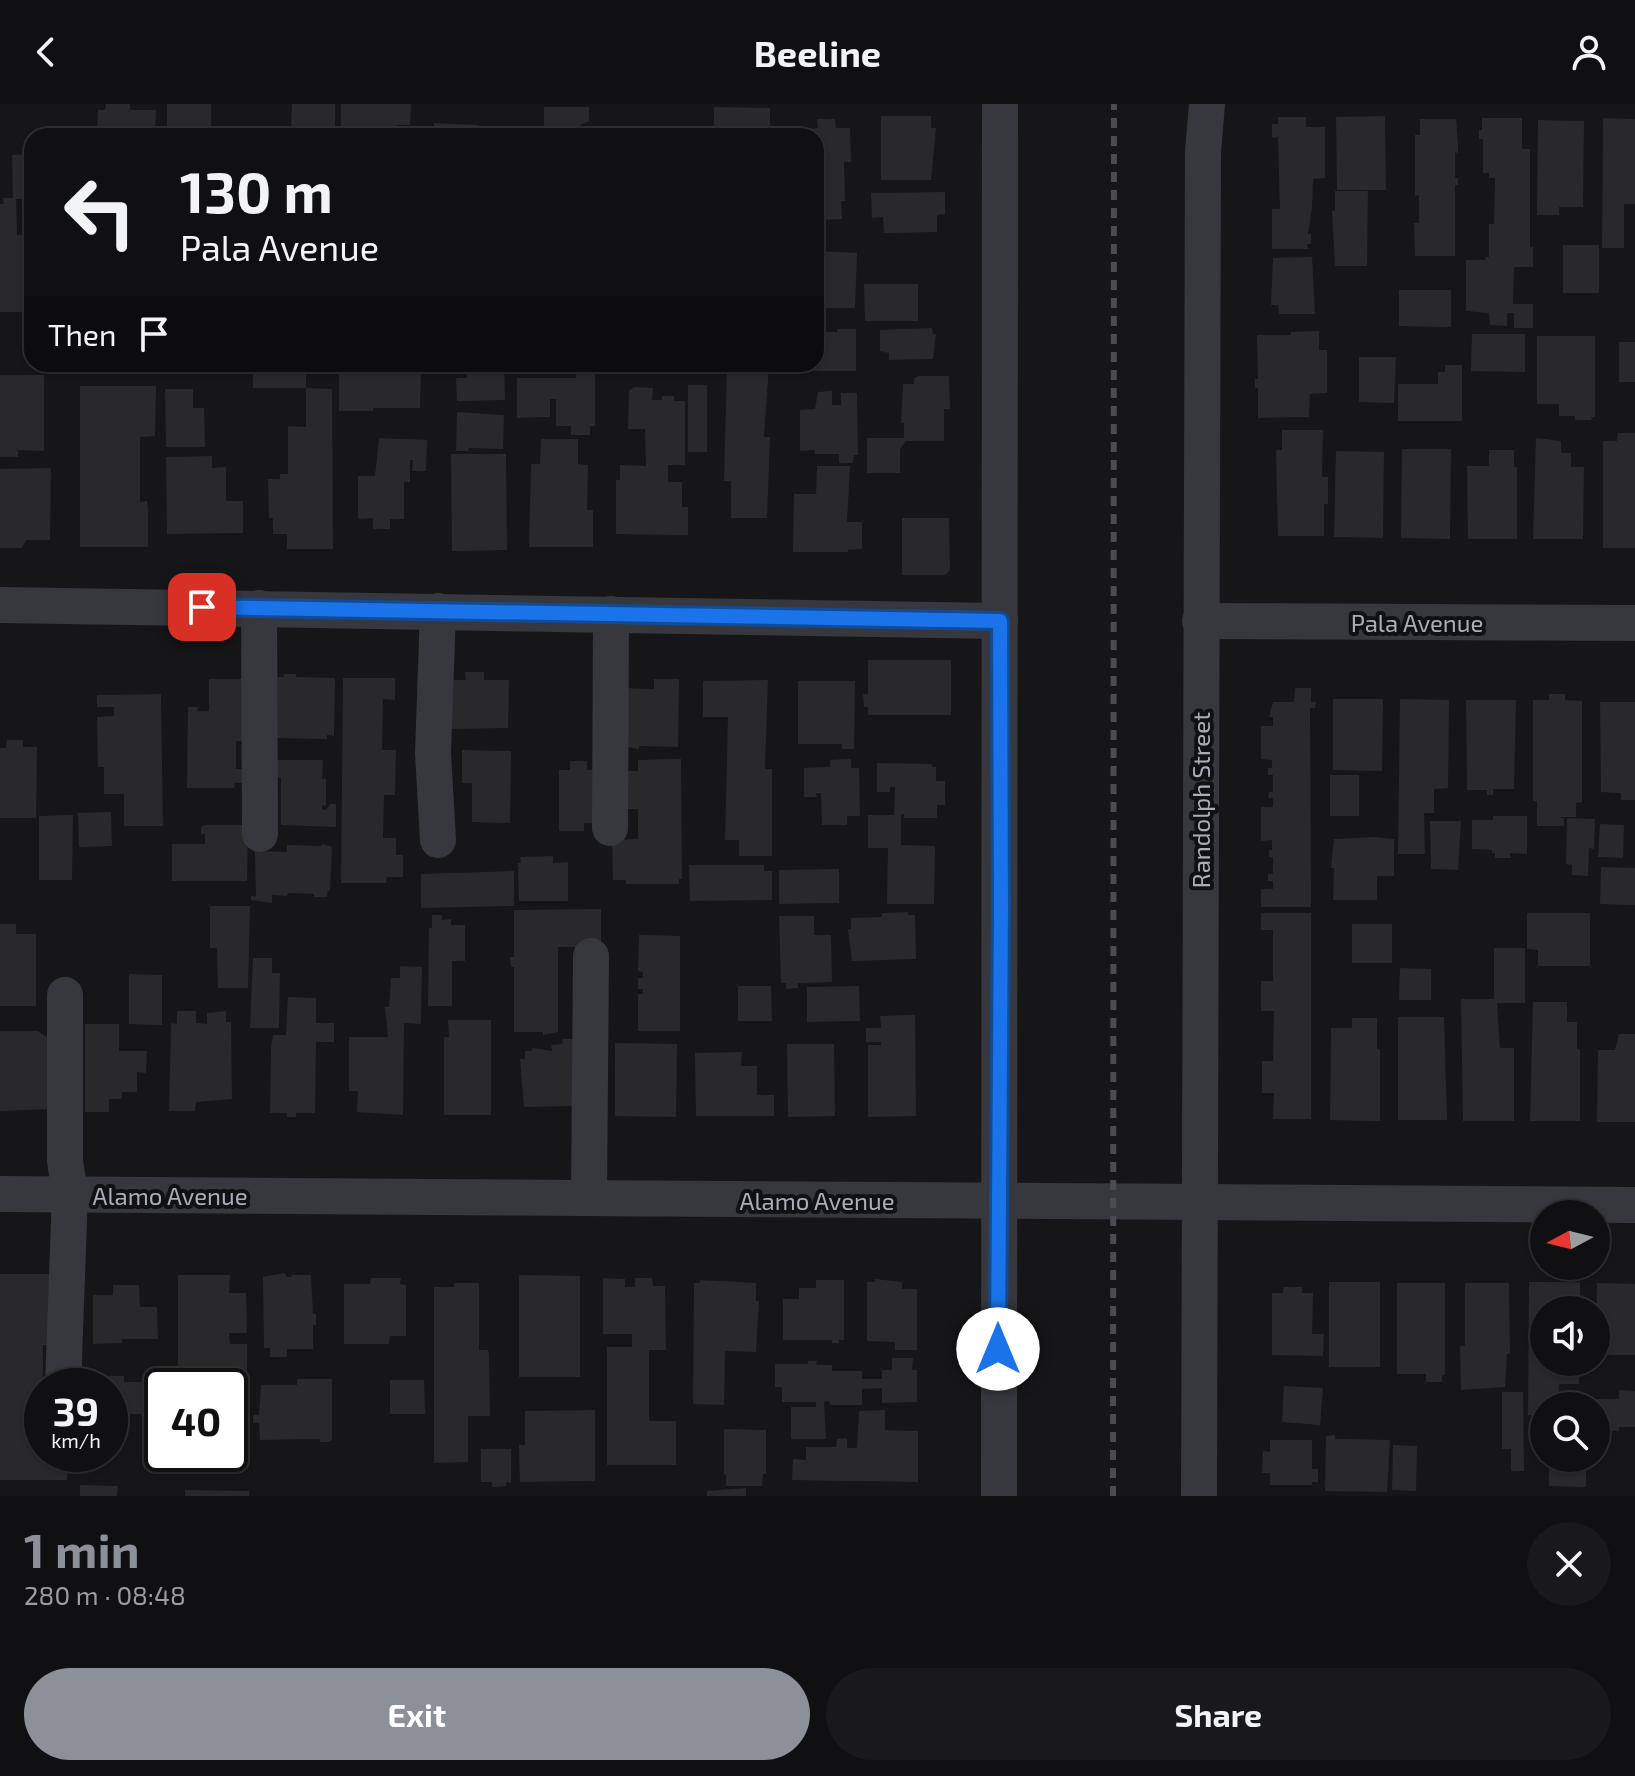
<!DOCTYPE html>
<html lang="en">
<head>
<meta charset="utf-8">
<style>
	body { margin:0; font-family:"Exo 2",sans-serif; background:#19191b; color:#f1f3f6; height:100vh; display:flex; flex-direction:column; font-size:30px; white-space:nowrap }
	* { box-sizing:border-box; margin:0 }
	p { font-size:26px; color:#9c9d9f }
	.icon { flex:none; width:44px; height:44px; fill:none; stroke:currentColor; stroke-width:2; stroke-linecap:round; stroke-linejoin:round }
	.map { position:relative; height:1392px; overflow:hidden }
	.sheet { display:flex; flex-direction:column; background:#101012; flex:1 }
	.sheet>* { flex:none }
	.banner { position:absolute; left:24px; top:24px; width:800px; height:244px; border-radius:24px; box-shadow:0 2px 6px #0004,0 0 0 2px #303032; background:#101012; color:#f1f3f6; overflow:hidden }
	.needle { width:52px; rotate:263deg }
	.buttons { position:absolute; left:1530px; top:1096px; display:grid; gap:16px }
	.buttons a { display:grid; place-items:center; width:80px; height:80px; border-radius:50%; background:#101012; box-shadow:0 2px 6px #0004,0 0 0 2px #303032; font-size:40px }
	.speed { position:absolute; left:24px; top:1264px; display:flex; gap:16px; font-size:40px; font-weight:700; text-align:center }
	.speed>* { display:grid; place-content:center; width:104px; height:104px; border-radius:50%; background:#101012; box-shadow:0 2px 6px #0004,0 0 0 2px #303032; line-height:1 }
	.speed small { font-size:20px; font-weight:400 }
	.speed .limit { border:4px solid #111; border-radius:12px; background:#fff; color:#111 }
	.pin { position:absolute; display:grid; place-items:center; width:68px; height:68px; color:#fff; margin:-34px; border-radius:16px; box-shadow:0 4px 12px #0006 }
	.me { position:absolute; width:88px; margin:-44px; rotate:0deg; stroke-linejoin:round; filter:drop-shadow(0 0 6px #0008) }
	.turn { display:flex; align-items:center; gap:28px; height:168px; padding:0 24px; font-size:36px }
	.turn .icon { width:104px; height:104px; stroke-width:2.5 }
	.turn b { display:block; font-size:56px; line-height:68px }
	.then { display:flex; align-items:center; height:76px; padding:0 24px; background:#0003; gap:16px; font-size:30px }
	.round { display:grid; place-items:center; flex:none; width:84px; height:84px; border-radius:42px; background:#19191b }
	.head { display:flex; align-items:center; justify-content:space-between; height:136px; padding:0 24px }
	h1 { font-size:48px; font-weight:700; line-height:60px; color:#8c9099 }
	.action { display:flex; gap:16px; margin-top:auto; padding:16px 24px }
	.action a { flex:1; height:92px; border-radius:48px; background:#8c9099; color:#fff; font-size:32px; font-weight:700; line-height:92px; text-align:center }
	.action a+a { background:#19191b; color:#f1f3f6 }
	header { display:flex; justify-content:space-between; align-items:center; height:104px; padding:0 24px; background:#101012; font-size:36px; font-weight:700 }
	.map>svg:first-child { display:block }
</style>
</head>
<body>
<header><svg class="icon" aria-label="back" viewBox="0 0 24 24"><path d="M15 5l-7 7 7 7"/></svg>Beeline<svg class="icon" aria-label="person" viewBox="0 0 24 24"><circle cx="12" cy="8" r="4"/><path d="M4 21q1-7 8-7t8 7"/></svg></header>
<div class="map">
<svg width="1635" height="1392" viewBox="0 0 1635 1392">
	<rect width="100%" height="100%" fill="#161618"/>
	<!-- building -->
	<g fill="#29292c">
		<path d="M106,0H130V6H156L155,32H97L98,6H105Z"/>
		<rect x="167" y="0" width="44" height="32"/>
		<path d="M292,0H335V32H291Z"/>
		<path d="M341,0H411L410,21H397L396,32H341Z"/>
		<path d="M544,3H589V17L580,21L583,32H544Z"/>
		<path d="M714,3L770,4V32H714Z"/>
		<path d="M881,12H931V24H936L931,76H881Z"/>
		<path d="M1385,12L1386,86H1337L1336,13Z"/>
		<path d="M1278,13H1306V23H1325V74L1313,75L1312,104L1308,130H1311V140H1307L1308,145H1272V105H1280L1278,33L1272,34V20H1278Z"/>
		<path d="M1482,14H1522V45H1530V143H1533V163H1514L1513,200H1533V224H1514V209H1507V222L1490,221L1489,209L1466,207V156H1485L1486,153H1489V120H1494L1495,74H1489V69H1483V35H1479V26H1482Z"/>
		<path d="M1603,14L1635,15V100H1624V144H1602Z"/>
		<path d="M817,15H835L836,24H850L851,58H844L845,97H841L842,115L816,116V32H803V25L818,24Z"/>
		<path d="M1420,15H1456L1458,41V49L1455,48V74H1458V81H1455V152H1415L1414,119H1419V91L1415,92V31H1420Z"/>
		<path d="M1538,16L1584,17L1583,103H1559V111H1537Z"/>
		<path d="M434,19L479,21V28L485,29V32H434Z"/>
		<path d="M32,50V95H16L17,131H23V155L26,157L25,208H0V100H4L3,94H13L12,51Z"/>
		<path d="M1335,87H1368L1367,162H1335L1332,107H1335Z"/>
		<path d="M945,88V110L937,111V128L884,129L883,113L872,114L871,89Z"/>
		<rect x="1563" y="141" width="36" height="48"/>
		<path d="M816,147L857,149L855,204H816Z"/>
		<path d="M1312,153L1315,210H1279L1278,201H1271L1273,154Z"/>
		<path d="M864,180H918V217H865Z"/>
		<path d="M1399,186H1451V223L1399,222Z"/>
		<path d="M932,224L933,230H936L933,255L889,256V249L880,247V226Z"/>
		<path d="M837,225H856V267H813L812,260H816V228H837Z"/>
		<path d="M1319,227V246H1327V289L1310,290L1309,313L1258,314V284H1255V275H1258L1257,231H1291V228Z"/>
		<path d="M1472,230H1525V268L1471,267Z"/>
		<path d="M1537,232H1595V313H1591L1592,316H1575V312H1559V300H1537Z"/>
		<rect x="1619" y="238" width="16" height="40"/>
		<path d="M1359,253H1396L1394,299L1359,298Z"/>
		<rect x="253" y="260" width="53" height="24"/>
		<path d="M339,260H421L420,304H373V307H339Z"/>
		<path d="M426,260H459V268L426,267Z"/>
		<path d="M467,260H504L505,296L457,297L456,274H467Z"/>
		<rect x="514" y="260" width="44" height="6"/>
		<rect x="601" y="260" width="41" height="8"/>
		<path d="M1445,261H1462V317H1398V280H1438V268H1445Z"/>
		<path d="M727,262H769L764,333H770L767,414H731V377H724Z"/>
		<path d="M576,264H595V322H590V331H571V322H556V295H550V313L517,314V274H576Z"/>
		<path d="M0,271H44V347L18,346V353H0Z"/>
		<path d="M918,272H949L950,305H944V337H906L900,345V369H867V334H904V319H901L903,280H914V274Z"/>
		<rect x="688" y="281" width="19" height="67"/>
		<path d="M80,282H156L155,332L140,333V398L147,397L148,406V443H80Z"/>
		<path d="M634,283L653,284L652,296H662V292H674V297H685V361H668V378H682V403H688V431L616,430V376H620V361L646,362L645,325H628L629,287Z"/>
		<path d="M306,284L332,285L333,445H287V430H273V414H269L268,375H280V370H288V322L306,323Z"/>
		<path d="M165,285H193V304H204L205,343H166Z"/>
		<path d="M832,287V301H841V289H857L858,351H854L853,359H839V350H815V346L800,347V306L815,305L818,288Z"/>
		<path d="M457,308L504,311L503,345L468,344L469,347H456Z"/>
		<path d="M1282,326H1323L1322,373H1328V400H1324V432H1278L1276,346H1282Z"/>
		<path d="M1618,329H1635V444H1603V337H1617Z"/>
		<path d="M379,334L427,336L426,367H412L413,356H410V378H404V415H390V425H373V414L358,415V372H375Z"/>
		<path d="M1536,334L1561,337V349H1571V363H1584L1583,435H1533Z"/>
		<path d="M541,335H578V360L588,361L587,406H593V443H529L531,360H540Z"/>
		<path d="M1402,345H1451L1450,435L1401,434Z"/>
		<path d="M1489,346H1514V363H1517V435H1468L1467,362H1489Z"/>
		<path d="M1336,347L1384,348L1383,434L1334,433Z"/>
		<path d="M451,350H506L507,446L452,447Z"/>
		<path d="M212,352V364L226,363V397H243V429L167,430L166,353Z"/>
		<path d="M817,362H850L847,418H862V445L848,446V448H793L794,390H816Z"/>
		<path d="M51,364L50,436H26L22,444H0V365Z"/>
		<path d="M902,414H949L950,466L945,471H902Z"/>
		<path d="M868,556H951V611H868V603H864L863,590H868Z"/>
		<path d="M465,568H484V576H509L508,624L440,625V576H466Z"/>
		<path d="M284,570H296V573L335,574L334,632L327,631V635L275,634L267,573H284Z"/>
		<path d="M343,574H395V596L383,595L382,646H396L395,691H384L383,734H396V751H403V773H387L386,779H341Z"/>
		<path d="M209,575H246L250,637H236V665H245V679H235L234,684H187L188,603H198L197,607H209Z"/>
		<path d="M654,575H679L678,643L639,642V645L622,642L623,584L654,585Z"/>
		<path d="M768,576L765,665H772V752H739V736H725L728,613H703V577Z"/>
		<path d="M798,577H855L854,645H842V640H798Z"/>
		<path d="M1295,584H1311V598H1316L1315,604H1310L1311,803H1261V785H1273V777H1268V770H1273V753H1269V746H1272V736L1261,737V703H1273V694H1268L1269,688H1273V671H1268V664H1272V656L1261,655V622H1273V613H1269L1273,598H1294Z"/>
		<path d="M161,590L163,722H124V690H104V663H98L97,613L114,612V603H97V591Z"/>
		<path d="M1549,590H1565V596L1582,597V698L1576,699V713H1558L1564,714V722H1537V697H1533V596H1549Z"/>
		<path d="M1333,595H1383L1382,667L1333,666Z"/>
		<path d="M1400,595L1449,596L1448,684L1434,685V709H1424L1425,750H1398Z"/>
		<path d="M1466,596H1516L1514,685H1493V691H1487V686H1467Z"/>
		<path d="M1600,598H1635V696H1621V689L1601,688Z"/>
		<path d="M7,636H23V643H37L36,714H0V644H6Z"/>
		<path d="M462,646L511,647L510,719L472,718V679H462Z"/>
		<path d="M681,655L682,775H679V780H626V776H613L612,736L638,735V705H619V667H638V656Z"/>
		<path d="M851,655V664H859L860,712H847V721H822L821,689H816L817,693H804V664L830,663V656Z"/>
		<path d="M276,656H323L322,675H326V701L322,702V706H326L330,700H336V723L281,721V674L275,672Z"/>
		<path d="M570,657H587V666H598L599,719H584V727H559V666H570Z"/>
		<path d="M877,659L932,660V663H936V677H945V701H937V714H904V710L901,711V741L935,742L934,800H887L888,744H868V711H894L895,683H890V688H877Z"/>
		<rect x="1330" y="671" width="29" height="41"/>
		<path d="M111,708L112,742L79,743L78,709Z"/>
		<path d="M73,711L72,776H39V712Z"/>
		<path d="M1493,712H1527V750L1510,749L1511,754H1495V749H1492V746L1472,745V716H1493Z"/>
		<path d="M1567,714L1595,715L1594,745L1589,744L1588,772L1572,771V761L1566,760Z"/>
		<path d="M1430,717H1461L1458,766L1431,765Z"/>
		<path d="M1600,720L1624,721L1623,754L1598,753Z"/>
		<path d="M205,721H248L247,777H172V740H205V730H201V723Z"/>
		<path d="M1374,733L1394,735V772H1377V796H1333L1334,764H1331L1334,735Z"/>
		<path d="M322,740L332,743L330,787L328,786L327,793H314V790L288,789L287,792L272,791V799L251,796V792H256L255,747L287,748V741L322,742Z"/>
		<path d="M553,752V759L568,758V797H519L518,759H521L520,753Z"/>
		<path d="M689,761H764V767H772V796L690,797Z"/>
		<path d="M1601,763L1635,764V801L1600,800Z"/>
		<path d="M839,765V799L779,800V766Z"/>
		<path d="M514,767V802L421,804V770Z"/>
		<path d="M210,802H250L248,884H218L217,844H210Z"/>
		<path d="M601,805V843H558V928L543,931V928H514V863H511L510,853H514V806Z"/>
		<path d="M908,808V811H915L916,855L852,857L848,825H851V814L882,813V809Z"/>
		<path d="M1261,809H1311V1015H1273L1274,989H1262V957H1273L1274,907H1261V877H1273V826H1261Z"/>
		<path d="M1527,809H1590V862H1538V846L1527,845Z"/>
		<path d="M432,811H442V816L451,815V821H465V857H452V902H428L429,824H432Z"/>
		<path d="M779,812H814V831H831L832,878L798,879V884L786,885V879H781Z"/>
		<path d="M0,820H16V830H36V902H0Z"/>
		<rect x="1352" y="820" width="40" height="39"/>
		<path d="M639,831L680,832V927H638V890H643V885H638V874H643V868L638,867Z"/>
		<path d="M1494,844H1525V899H1497L1500,944H1514V1017H1463L1461,895H1494Z"/>
		<path d="M253,854H272V869H280L279,924H250Z"/>
		<path d="M400,862L422,863L421,920L404,919L403,1011L357,1008L358,987H349V933H388L385,903H389L391,874H400Z"/>
		<path d="M1400,864L1431,865V896H1399Z"/>
		<path d="M129,870L162,871V921L129,920Z"/>
		<path d="M738,882H771L772,917H738Z"/>
		<path d="M859,882L860,917L807,918V883Z"/>
		<path d="M288,893L316,894V919H334V938H316L315,1009H296V1013H287V1009H270L271,944L273,931H286Z"/>
		<path d="M1533,898H1567V918H1577V945H1580V1017H1530Z"/>
		<path d="M177,907H196V919L207,920V909L226,907V918H231L232,995L196,998L195,1007H169L171,919L177,920Z"/>
		<path d="M915,911L916,1012L868,1013V941H881V938H866V924H881L880,912Z"/>
		<path d="M1398,913H1444L1447,1016H1398Z"/>
		<path d="M1352,914H1377V945H1380V1017L1330,1016L1331,924H1352Z"/>
		<path d="M448,916H491V1011H444V933H449Z"/>
		<path d="M85,920H119V947H147L146,969L137,968V988H122L121,995H109V1008H85Z"/>
		<path d="M0,927H38L48,934L50,1005L0,1007Z"/>
		<path d="M1619,930H1635V1018H1597L1598,946H1615Z"/>
		<path d="M563,935H573L574,1002L524,1003L520,955H525V947H532V944L552,947L551,941L562,940Z"/>
		<path d="M615,939L677,940L676,1013L615,1012Z"/>
		<path d="M787,940H834L835,1012L788,1013Z"/>
		<path d="M742,948L741,962H757V991H774V1012H696L695,949Z"/>
		<path d="M284,1169L287,1173H292L291,1171H311L313,1210H316V1221H313V1245H287V1253H270V1244H264L263,1173Z"/>
		<path d="M0,1170H57L58,1241H43L42,1350H58V1359H67V1376H0Z"/>
		<path d="M178,1171H230L229,1189H246L247,1229H229L230,1240H247V1281L178,1282Z"/>
		<path d="M519,1171L580,1172V1273H519Z"/>
		<path d="M371,1174H401L400,1180L406,1181V1232H390L389,1240H344V1180H370Z"/>
		<path d="M603,1174L625,1175V1183H635V1174H652L653,1182H665L666,1246H649V1317H676V1361H607V1243H632V1230H603Z"/>
		<path d="M875,1175L902,1178V1185H917V1246H895V1238L867,1237V1178H875Z"/>
		<path d="M700,1176L756,1179V1197H759L756,1248L725,1247L724,1301L693,1300L694,1179H700Z"/>
		<path d="M816,1176H844V1236H839V1239H832V1236H783V1195H799V1184H816Z"/>
		<rect x="1329" y="1178" width="51" height="85"/>
		<path d="M1529,1178H1580V1206H1544V1258H1579V1280H1559L1558,1302H1544V1311H1528Z"/>
		<path d="M454,1179H479V1246H488L489,1250L490,1312H468V1358L434,1359V1183H454Z"/>
		<path d="M1397,1179H1445V1271H1442V1278H1426V1270H1397Z"/>
		<path d="M1465,1179H1509L1510,1250H1507L1505,1283L1461,1286L1460,1242H1465Z"/>
		<path d="M1597,1179L1635,1180V1251H1596Z"/>
		<path d="M113,1181H139L140,1203H157L158,1235H122V1239L93,1240V1191H113Z"/>
		<path d="M1284,1183H1302V1189H1313L1312,1230H1324L1323,1252L1272,1251V1189H1283Z"/>
		<path d="M892,1254H913L912,1266H917V1298L882,1299V1284L862,1285V1301H830L829,1297L824,1298L826,1335H791V1303H816V1298H782V1283H775V1260H808V1257H817L816,1261H832V1267H862V1275H882V1266H892Z"/>
		<path d="M107,1272H124V1278H142V1310H110V1282H77V1279H106Z"/>
		<path d="M297,1275H332V1336L328,1338H320V1335L260,1336L259,1319H253V1311H259L261,1281H297Z"/>
		<path d="M390,1276H424L425,1310H390Z"/>
		<path d="M1284,1282L1323,1284L1320,1321L1282,1318Z"/>
		<path d="M1619,1286L1635,1287V1323H1619V1327L1596,1326L1595,1295H1619Z"/>
		<path d="M1502,1288H1523L1524,1367H1511V1345H1502Z"/>
		<path d="M230,1290L249,1291V1331H230Z"/>
		<path d="M595,1306V1377L520,1378L519,1341H525V1307Z"/>
		<path d="M885,1306V1326L918,1327V1378L792,1376L793,1355L806,1356V1343H836L837,1335L847,1334V1344H857L859,1307Z"/>
		<path d="M724,1325L766,1326V1370H763L762,1382H726V1371L724,1370Z"/>
		<path d="M1335,1331V1335L1390,1336L1387,1388L1325,1387L1326,1332Z"/>
		<path d="M1270,1336H1312V1365H1318V1378H1312V1381H1270V1369H1262L1263,1347L1270,1348Z"/>
		<path d="M1393,1341L1417,1342L1416,1387L1392,1386Z"/>
		<path d="M481,1345H511V1379L506,1378V1382L492,1383V1378H481Z"/>
		<path d="M1549,1354H1586V1383L1549,1382Z"/>
		<path d="M80,1381L118,1382L117,1392H80Z"/>
		<path d="M746,1384V1392H707V1387Z"/>
		<path d="M185,1386L249,1387V1392H185Z"/>
	</g>
	<g fill="none" stroke-linecap="round" stroke-linejoin="round">
		<!-- minor -->
		<g stroke="#37383d" stroke-width="36">
			<path d="M0,501L1000,517"/>
			<path d="M259,504L260,730"/>
			<path d="M438,507L433,649L438,736"/>
			<path d="M1200,517L1635,519"/>
			<path d="M610,724L611,510"/>
			<path d="M0,1090L1635,1101"/>
			<path d="M589,1094L591,852"/>
			<path d="M63,1282L70,1090L65,1057V891"/>
			<path d="M999,1392L1000,0"/>
			<path d="M1199,1392L1203,48L1207,0"/>
		</g>
		<!-- rail -->
		<path stroke="#4a4c52" stroke-width="6" stroke-dasharray="10 8" stroke-linecap="butt" d="M1113,1392L1114,0"/>
	</g>
	<g fill="none" stroke-linecap="round" stroke-linejoin="round">
		<defs>
			<path id="route" d="M202,503L1000,517L1001,803L998,1245"/>
		</defs>
		<!-- route casing -->
		<use href="#route" stroke="#114b97" stroke-width="20"/>
		<!-- route -->
		<use href="#route" stroke="#1a73e8" stroke-width="14"/>
	</g>
	<g text-anchor="middle" dominant-baseline="central" stroke-width="8" stroke-linejoin="round" paint-order="stroke">
		<!-- street labels -->
		<g font-size="24" fill="#a8adb8" stroke="#111113">
			<text x="1417" y="518">Pala Avenue</text>
			<text transform="translate(1200 696) rotate(-90)">Randolph Street</text>
			<text x="170" y="1091">Alamo Avenue</text>
			<text x="817" y="1096">Alamo Avenue</text>
		</g>
	</g>
</svg>
<div class="buttons">
<a><svg class="needle" viewBox="-14 -14 28 28"><path d="M0-13l5 13h-10z" fill="#e53935"/><path d="M0 13l5-13h-10z" fill="#9c9d9f"/></svg></a>
<a><svg class="icon" aria-label="sound" viewBox="0 0 24 24"><path d="M4 9h4l5-4v14l-5-4H4zM17 9q2 3 0 6"/></svg></a>
<a><svg class="icon" aria-label="search" viewBox="0 0 24 24"><circle cx="10" cy="10" r="6"/><path d="M15 15l6 6"/></svg></a>
</div>
<div class="speed"><div>39<small>km/h</small></div><div class="limit">40</div></div>
<div class="pin" style="left:202px;top:503px;background:#d93025"><svg class="icon" aria-label="arrive" viewBox="0 0 24 24"><path d="M6 21V4h12l-3 4 3 4H6"/></svg></div>
<svg class="me" style="left:998px;top:1245px" viewBox="-20 -20 40 40"><circle r="19" fill="#fff"/><path d="M0-13L10 11 0 6-10 11z" fill="#1a73e8"/></svg>
<div class="banner">
<div class="turn"><svg class="icon" aria-label="left" viewBox="0 0 24 24"><path d="M17 20v-9H6M10 6l-5 5 5 5"/></svg><div><b>130 m</b>Pala Avenue</div></div>
<div class="then">Then<svg class="icon" aria-label="arrive" viewBox="0 0 24 24"><path d="M6 21V4h12l-3 4 3 4H6"/></svg></div>
</div>
</div>
<section class="sheet">
<div class="head"><div><h1>1 min</h1><p>280 m · 08:48</p></div><a class="round"><svg class="icon" aria-label="close" viewBox="0 0 24 24"><path d="M6 6l12 12M18 6L6 18"/></svg></a></div>
<div class="action"><a>Exit</a><a>Share</a></div>
</section>
</body>
</html>
